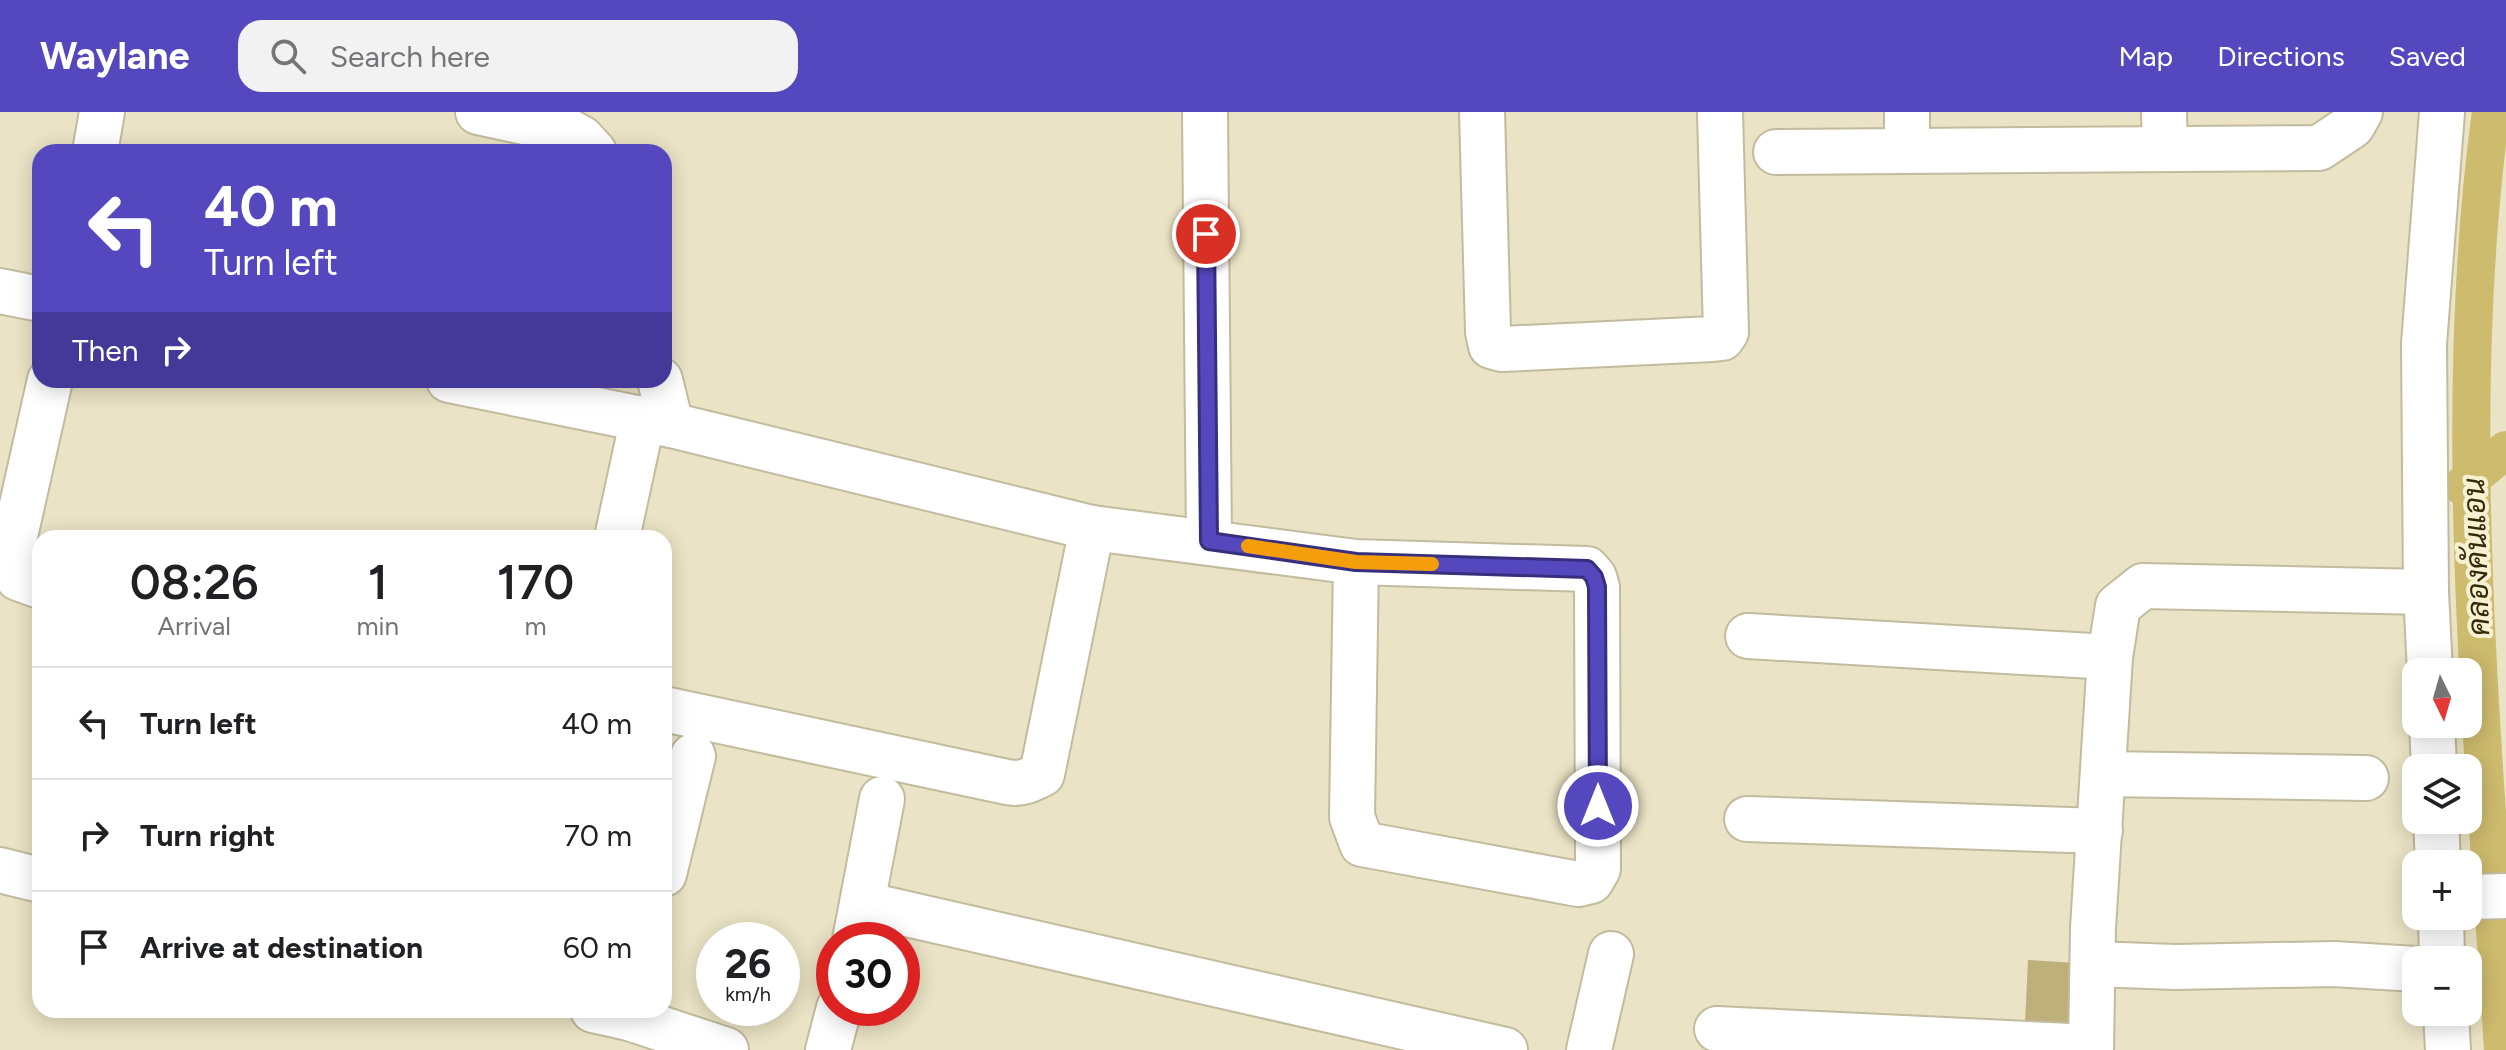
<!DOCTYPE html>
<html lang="en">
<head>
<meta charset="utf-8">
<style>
	body { margin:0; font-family:Figtree,Sarabun,sans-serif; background:#f2f2f2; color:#202124; height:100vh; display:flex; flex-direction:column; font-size:30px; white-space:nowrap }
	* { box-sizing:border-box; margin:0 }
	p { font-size:26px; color:#757577 }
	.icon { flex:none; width:44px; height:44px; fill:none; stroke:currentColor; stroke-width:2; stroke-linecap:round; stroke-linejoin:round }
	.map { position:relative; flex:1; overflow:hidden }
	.sheet { position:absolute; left:32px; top:418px; width:640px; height:488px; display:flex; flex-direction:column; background:#fff; border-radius:24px; box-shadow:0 4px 20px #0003 }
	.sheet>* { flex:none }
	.guide { position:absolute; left:32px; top:32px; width:640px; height:244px; border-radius:24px; box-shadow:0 4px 20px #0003; background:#5548bf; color:#fff; overflow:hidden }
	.needle { width:52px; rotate:175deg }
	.controls { position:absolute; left:2402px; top:546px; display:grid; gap:16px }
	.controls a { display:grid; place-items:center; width:80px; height:80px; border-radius:16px; background:#fff; box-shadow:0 4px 20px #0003; font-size:40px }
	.speed { position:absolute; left:696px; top:810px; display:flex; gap:16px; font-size:40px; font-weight:700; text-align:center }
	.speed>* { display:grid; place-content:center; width:104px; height:104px; border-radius:50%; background:#fff; box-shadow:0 4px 20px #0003; line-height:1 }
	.speed small { font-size:20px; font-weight:400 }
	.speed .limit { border:12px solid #d22; background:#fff; color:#111 }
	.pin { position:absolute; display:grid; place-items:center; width:68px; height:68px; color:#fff; margin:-34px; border:4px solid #fff; border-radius:50%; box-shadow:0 2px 8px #0007 }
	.me { position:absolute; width:88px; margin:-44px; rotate:0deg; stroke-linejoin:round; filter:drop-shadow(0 0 6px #0008) }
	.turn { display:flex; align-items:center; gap:28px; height:168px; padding:0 40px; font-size:36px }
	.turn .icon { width:104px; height:104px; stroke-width:2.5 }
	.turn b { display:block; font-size:56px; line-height:68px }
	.then { display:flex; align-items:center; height:76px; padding:0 40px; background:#0003; gap:16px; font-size:30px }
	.eta { display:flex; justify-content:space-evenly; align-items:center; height:136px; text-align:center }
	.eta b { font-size:48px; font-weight:600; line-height:56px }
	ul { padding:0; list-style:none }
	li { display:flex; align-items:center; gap:24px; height:112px; padding:0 40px; border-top:2px solid #e0e0e0 }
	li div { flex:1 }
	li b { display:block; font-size:30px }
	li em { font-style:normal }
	header { display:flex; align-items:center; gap:48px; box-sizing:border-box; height:112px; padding:0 40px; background:#5548bf; color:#fff }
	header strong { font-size:38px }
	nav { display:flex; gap:44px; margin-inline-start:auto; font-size:28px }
	.search { width:560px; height:72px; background:#f2f2f2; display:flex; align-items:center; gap:20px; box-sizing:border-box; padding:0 28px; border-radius:24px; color:#757577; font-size:30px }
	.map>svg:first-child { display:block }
</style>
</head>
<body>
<header>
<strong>Waylane</strong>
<div class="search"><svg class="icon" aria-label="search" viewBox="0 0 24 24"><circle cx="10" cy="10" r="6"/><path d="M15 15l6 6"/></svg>Search here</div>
<nav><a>Map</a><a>Directions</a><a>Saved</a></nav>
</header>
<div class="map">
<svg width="2506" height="938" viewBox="0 0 2506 938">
	<rect width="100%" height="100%" fill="#eae3c5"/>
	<!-- green -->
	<path fill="#bdb07b" d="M2028,848L2093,852L2091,935L2024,932Z"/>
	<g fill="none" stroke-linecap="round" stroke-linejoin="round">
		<!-- canal -->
		<g stroke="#cdbb6e" stroke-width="38">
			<path d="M2491,0C2449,305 2484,632 2503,938"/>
			<path d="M2462,374L2506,338"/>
		</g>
		<defs>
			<g id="minor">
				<path d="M478,0L570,20L581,26L594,40"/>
				<path d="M1205,0L1209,429"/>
				<path d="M1482,0L1488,220L1491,234L1502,237L1713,227L1722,226L1726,220L1720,0"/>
				<path d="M1907,0V39"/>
				<path d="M2164,0L2165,37"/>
				<path d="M95,40L102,0"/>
				<path d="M1776,40L2319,36L2352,14L2360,0"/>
				<path d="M0,179L40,187"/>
				<path d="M449,268L671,313L1092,416L1356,450L1587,457L1594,465L1597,475L1598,757L1591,769L1578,772L1362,732L1352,705L1356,450"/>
				<path d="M660,268L671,313"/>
				<path d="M617,426L643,306"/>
				<path d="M40,474L18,466L13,458L11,442L50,268"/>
				<path d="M1748,524L2110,545"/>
				<path d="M2430,560L2426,480L2424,232L2442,0"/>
				<path d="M664,597L1007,670C1021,673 1030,668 1042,662L1092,416"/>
				<path d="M2432,612L2434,656"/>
				<path d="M2103,662L2366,666"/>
				<path d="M1747,707L2100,719"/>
				<path d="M2436,708L2438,752"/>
				<path d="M0,758L40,768"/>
				<path d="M664,762L693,644"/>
				<path d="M2468,785L2506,784"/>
				<path d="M863,792L1505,938"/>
				<path d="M2441,804L2442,848"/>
				<path d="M855,828L882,687"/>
				<path d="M2093,852L2175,855L2334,852L2416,857"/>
				<path d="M593,898L629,906L726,938"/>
				<path d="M2446,900L2448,938"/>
				<path d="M1717,917L2091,935"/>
				<path d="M828,938L839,896"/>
				<path d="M1589,938L1611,842"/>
				<path d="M2091,938L2093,816L2110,545L2118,494L2143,474L2426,480"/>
			</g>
		</defs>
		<!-- minor casing -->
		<use href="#minor" stroke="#c2bb9d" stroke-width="48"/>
		<!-- minor -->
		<use href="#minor" stroke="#fff" stroke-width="44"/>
	</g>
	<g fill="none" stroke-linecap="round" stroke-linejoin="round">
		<defs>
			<path id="route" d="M1206,122L1209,429L1356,450L1587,457L1594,465L1597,475L1598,694"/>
		</defs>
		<!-- route casing -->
		<use href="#route" stroke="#372f7c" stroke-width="20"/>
		<!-- route -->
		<use href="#route" stroke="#5548bf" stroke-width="14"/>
		<!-- slow -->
		<path stroke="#f59e0b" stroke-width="14" d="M1248,434L1356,450L1432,452"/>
	</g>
	<g text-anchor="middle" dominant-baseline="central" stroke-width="8" stroke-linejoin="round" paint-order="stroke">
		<!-- water labels -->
		<g font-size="30" font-style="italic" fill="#322a07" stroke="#f7f1d2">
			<text transform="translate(2476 445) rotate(-92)">คลองคันแอน</text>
		</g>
	</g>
</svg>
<div class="controls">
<a><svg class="needle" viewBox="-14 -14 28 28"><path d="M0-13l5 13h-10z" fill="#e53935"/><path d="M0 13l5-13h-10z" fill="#757577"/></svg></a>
<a><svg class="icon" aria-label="layers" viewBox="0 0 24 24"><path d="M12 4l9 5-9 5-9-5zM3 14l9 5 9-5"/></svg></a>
<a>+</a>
<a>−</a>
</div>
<div class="speed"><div>26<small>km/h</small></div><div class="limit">30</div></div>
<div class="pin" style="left:1206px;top:122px;background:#d93025"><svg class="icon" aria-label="arrive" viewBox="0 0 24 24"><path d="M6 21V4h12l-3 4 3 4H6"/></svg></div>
<svg class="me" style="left:1598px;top:694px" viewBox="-20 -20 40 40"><circle r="17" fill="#5548bf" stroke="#fff" stroke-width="3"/><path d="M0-11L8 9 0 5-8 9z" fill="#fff"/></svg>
<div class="guide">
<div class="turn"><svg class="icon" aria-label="left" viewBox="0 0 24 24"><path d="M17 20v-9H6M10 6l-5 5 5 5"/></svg><div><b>40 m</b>Turn left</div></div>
<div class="then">Then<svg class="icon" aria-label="right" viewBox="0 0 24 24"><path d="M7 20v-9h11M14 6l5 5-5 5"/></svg></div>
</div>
<section class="sheet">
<div class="eta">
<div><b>08:26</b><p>Arrival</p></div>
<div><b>1</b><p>min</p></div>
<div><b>170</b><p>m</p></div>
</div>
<ul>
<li><svg class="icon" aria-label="left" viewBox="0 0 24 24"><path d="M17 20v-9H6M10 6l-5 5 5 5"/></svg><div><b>Turn left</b></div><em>40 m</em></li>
<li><svg class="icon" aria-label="right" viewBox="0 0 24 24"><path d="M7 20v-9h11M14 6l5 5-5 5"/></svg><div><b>Turn right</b></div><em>70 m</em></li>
<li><svg class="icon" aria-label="arrive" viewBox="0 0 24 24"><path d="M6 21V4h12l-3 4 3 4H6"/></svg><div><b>Arrive at destination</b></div><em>60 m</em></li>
</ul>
</section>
</div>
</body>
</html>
